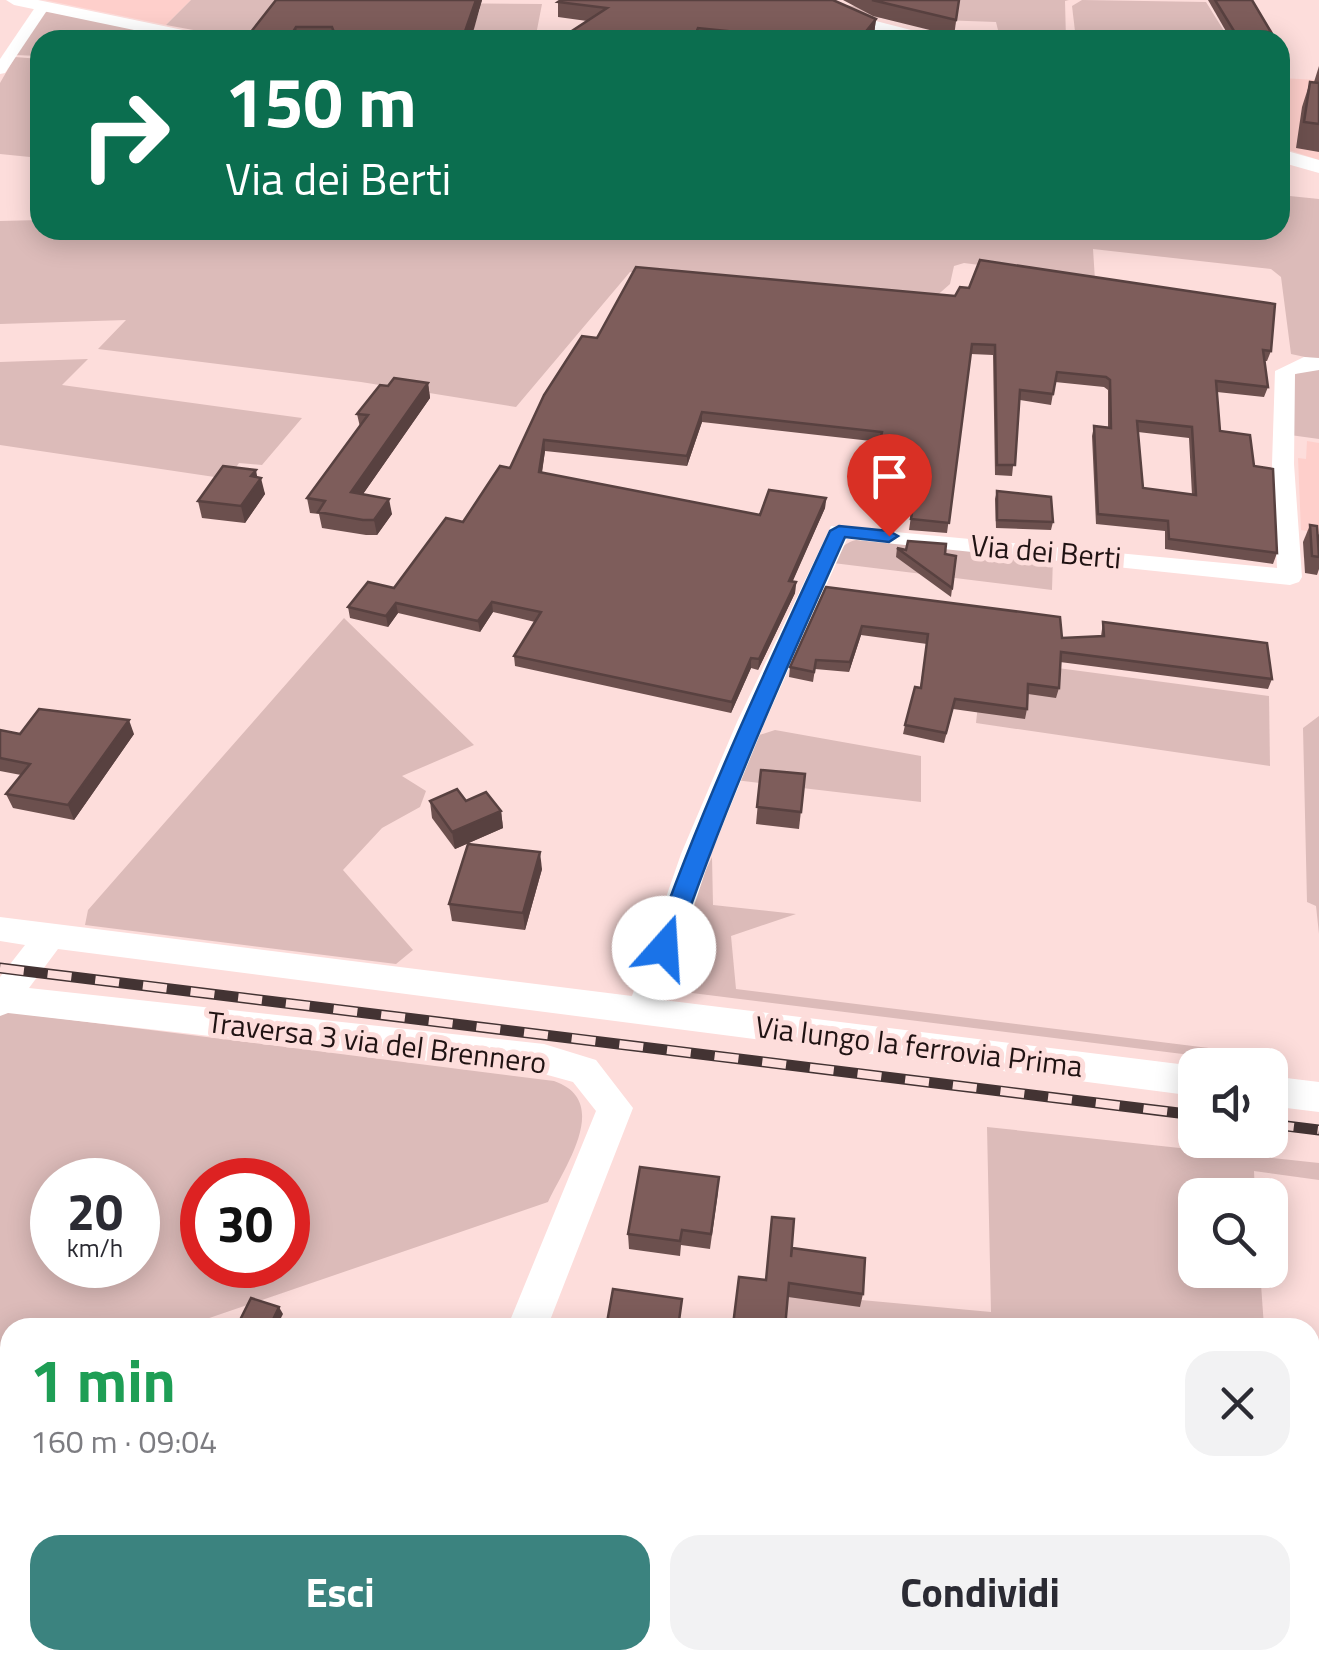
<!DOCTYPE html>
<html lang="it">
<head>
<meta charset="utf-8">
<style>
	body { margin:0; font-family:"Titillium Web",sans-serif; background:#f2f2f3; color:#2b2b33; height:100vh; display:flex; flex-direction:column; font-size:38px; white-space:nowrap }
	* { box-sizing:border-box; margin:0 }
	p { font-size:32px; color:#7c7c81 }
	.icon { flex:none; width:55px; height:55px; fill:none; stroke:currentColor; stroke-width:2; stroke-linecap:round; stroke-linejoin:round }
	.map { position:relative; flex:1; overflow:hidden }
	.sheet { position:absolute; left:0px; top:1318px; width:1320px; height:352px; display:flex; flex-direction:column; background:#fff; border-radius:30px 30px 0 0; box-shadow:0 5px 25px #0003 }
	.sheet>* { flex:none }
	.hud { position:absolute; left:30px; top:30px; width:1260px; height:210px; border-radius:30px; box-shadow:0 5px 25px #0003; background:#0b6e4f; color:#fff; overflow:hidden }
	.controls { position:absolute; left:1178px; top:1048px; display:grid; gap:20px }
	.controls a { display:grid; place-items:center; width:110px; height:110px; border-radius:20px; background:#fff; box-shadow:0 5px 25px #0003; font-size:50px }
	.speed { position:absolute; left:30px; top:1158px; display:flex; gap:20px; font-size:50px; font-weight:700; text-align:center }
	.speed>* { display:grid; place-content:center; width:130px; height:130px; border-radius:50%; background:#fff; box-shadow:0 5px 25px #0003; line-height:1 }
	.speed small { font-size:25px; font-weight:400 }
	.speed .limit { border:15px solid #d22; background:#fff; color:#111 }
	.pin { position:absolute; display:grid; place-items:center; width:85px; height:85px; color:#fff; margin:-102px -42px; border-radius:50% 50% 50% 0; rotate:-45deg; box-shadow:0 0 10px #0007 }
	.pin .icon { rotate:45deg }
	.me { position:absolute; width:110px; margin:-55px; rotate:19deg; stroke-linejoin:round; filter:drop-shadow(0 0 8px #0008) }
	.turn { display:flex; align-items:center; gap:35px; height:210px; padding:0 30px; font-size:45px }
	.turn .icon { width:130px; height:130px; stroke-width:2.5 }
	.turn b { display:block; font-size:70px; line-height:85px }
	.round { display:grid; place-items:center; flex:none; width:105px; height:105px; border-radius:30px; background:#f2f2f3 }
	.headline { display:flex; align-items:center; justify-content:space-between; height:170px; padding:0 30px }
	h1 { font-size:60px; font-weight:700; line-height:75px; color:#1e9e55 }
	.cta { display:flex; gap:20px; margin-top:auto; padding:20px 30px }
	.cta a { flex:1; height:115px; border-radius:30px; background:#3b837f; color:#fff; font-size:40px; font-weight:700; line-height:115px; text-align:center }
	.cta a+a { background:#f2f2f3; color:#2b2b33 }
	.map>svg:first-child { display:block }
</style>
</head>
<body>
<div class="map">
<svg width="1319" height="1668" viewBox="0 0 1319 1668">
	<rect width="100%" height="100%" fill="#fddddb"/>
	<!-- built -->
	<g fill="#fecfcb">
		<path d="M45,0H191L166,25Z"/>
		<path d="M1280,78L1319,80V160L1280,147Z"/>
		<path d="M1307,441L1319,443V533L1301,530L1298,458L1306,459Z"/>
	</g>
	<!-- green -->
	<g fill="#dcbbb9" fill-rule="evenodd">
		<path d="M191,0H418L326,40L237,38L166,25Z"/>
		<path d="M882,0H1069L1065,1L1066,40H995L999,34L996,22L856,17L838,5L880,7Z"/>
		<path d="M1082,0L1206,2L1229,39L1075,31L1072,6Z"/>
		<path d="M432,3L542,4L535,40H433L472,32L480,9Z"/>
		<path d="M48,11L162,33L146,40H40V56L13,55L42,13Z"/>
		<path d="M15,57L40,59V158L0,154V83Z"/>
		<path d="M1280,195L1319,199V360L1291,354L1281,277L1271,269L1093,249L1095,280L964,263L954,266L950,284L933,299L630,272L516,407L361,382L98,349L126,320L0,324V221L40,220V230H1280Z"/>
		<path d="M88,359L62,385L302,418L262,465L239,463L228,479L0,445V362Z"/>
		<path d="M1307,367L1319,368V439L1290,435L1294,375Z"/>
		<path d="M868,538L1053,556L1052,590L833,563C840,545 848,540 868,538Z"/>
		<path d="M344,618L474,745L402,776L426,791L420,807L382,828L343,870L413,950L396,964L85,925L88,910Z"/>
		<path d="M983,658L1269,696L1270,766L976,723Z"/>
		<path d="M1319,716V934L1316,906L1307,902L1303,728Z"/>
		<path d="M775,730L921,756V802L735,780L753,737Z"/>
		<path d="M712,857L713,905L796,914L731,936L736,989L1265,1055L1263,1064L668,990C671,942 692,900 712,857Z"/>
		<path d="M0,1011L554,1081C612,1101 565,1166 548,1202L183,1327L10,1328V1387L0,1390ZM52,1180H138V1265H52ZM202,1180H288V1265H202Z"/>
		<path d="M987,1127L1319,1163V1180L1254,1171L1255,1195H1195V1270H1260L1264,1327L759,1328L764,1291L991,1312Z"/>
		<path d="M1310,1384L1319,1387V1545L1310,1542Z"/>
	</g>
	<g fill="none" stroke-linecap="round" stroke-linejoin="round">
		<!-- stream -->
		<path stroke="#8ac0bd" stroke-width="5" d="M876,34L910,40"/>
		<!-- minor -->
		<g fill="#fff" fill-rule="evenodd">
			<path d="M819,0H835L872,20L950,40C905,40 854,33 819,0Z"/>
			<path d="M38,3L50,6L5,73L0,74V59Z"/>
			<path d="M1304,357L1319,358V370L1295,374L1294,464L1302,577L1299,582L1290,585L847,539L765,722L711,854L663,1000L1195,1066V1096L58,949L29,988L544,1044L596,1060L633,1108L547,1328H507L596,1111L573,1082L544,1074L8,1013L0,1016V977L25,945L0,941V917L632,996L681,854L737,722L831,526L1277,568L1272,464L1275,371Z"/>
			<path d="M1270,1076L1319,1082V1112L1270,1106Z"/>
			<path d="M370,1660H416L413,1668H367Z"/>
		</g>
		<!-- tertiary -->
		<g fill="#fff" fill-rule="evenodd">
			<path d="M6,0H38L207,35L216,40H182L14,5Z"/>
			<path d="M1280,149L1319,160V173L1280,162Z"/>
		</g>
		<defs>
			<g id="rail">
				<path d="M0,968L1195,1115"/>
				<path d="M1270,1124L1319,1130"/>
			</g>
		</defs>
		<!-- rail casing -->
		<use href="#rail" stroke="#433333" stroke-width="11"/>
		<!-- rail -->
		<use href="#rail" stroke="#fddddb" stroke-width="8" stroke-dasharray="24" stroke-linecap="butt"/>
	</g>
	<!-- wall -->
	<g fill="#6c504e" fill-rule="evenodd">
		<path d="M276,0H482L469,40H206L247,37Z"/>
		<path d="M843,0H959L954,36L873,16Z"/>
		<path d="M1208,0H1252L1271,32L1268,40H1231Z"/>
		<path d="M558,2L876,19L874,34L870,40H558L587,21L558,17Z"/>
		<path d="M1319,66V152L1296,148L1302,107L1310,82H1314Z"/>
		<path d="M636,267L1271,351L1267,361H1265L1268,387L1264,397L1217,392L1220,431L1254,466L1277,553L1273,564L1165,549V531L1096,524L1092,436L1094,426L1108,427V390L1104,387L1055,382L1051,405L1020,400L1012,476L995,475L993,355L971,354L947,533L909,530L911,516L867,511L880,442L702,422L687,466L545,451L542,473L760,515L826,498L825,508L792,582H796L795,593L758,670L751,668L731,713L515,666L514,656L535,622L493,612L480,632L398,613L388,627L350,618L348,607L394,588L463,522L510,468L597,338ZM1138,432L1189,438L1192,495L1143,488Z"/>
		<path d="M428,383L430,398L363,494L392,514L377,535H366L322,528L319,514L310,513L307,498L360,427L357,414L388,386Z"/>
		<path d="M258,477L265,494L245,523L202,518L198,501Z"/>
		<path d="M997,491L1053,522L1051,530L996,528L995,499Z"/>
		<path d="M1310,525L1319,535V569L1317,575L1305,573L1303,542Z"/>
		<path d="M897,548L956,556L951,597L896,557Z"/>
		<path d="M826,587L1062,638L1101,636L1103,622L1272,679L1268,689L1060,662L1059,688L1056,698L1028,694L1027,709L1025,719L953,709L944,743L903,734L905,725L920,688L927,644L861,635L849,672L815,669L813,682L789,677L790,667Z"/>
		<path d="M0,730L20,734H134L74,820L13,808L6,794L21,775L0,771Z"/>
		<path d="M761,770L805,774L799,829L756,824Z"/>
		<path d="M430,801L501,811L503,828L455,849L432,818Z"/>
		<path d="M542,869L525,930L452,921L449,904Z"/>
		<path d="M718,1192L710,1249L681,1245L680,1256L629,1249L628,1234Z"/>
		<path d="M792,1249L863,1294L860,1307L788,1297L785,1328H733L739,1277L766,1280Z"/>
	</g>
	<!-- shaded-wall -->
	<g fill="#584140">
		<path d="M476,0H482L474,29L469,40H462Z"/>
		<path d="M876,19L874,34L870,40H859Z"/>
		<path d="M296,27L298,40H288Z"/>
		<path d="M428,383L430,398L354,507L351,492Z"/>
		<path d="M702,412V422L687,466V456Z"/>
		<path d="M544,440L545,451L540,483L539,472Z"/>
		<path d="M256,470L258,481L261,478L265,494L245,523L241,506L251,476Z"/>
		<path d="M826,498L825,508L788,592L789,581Z"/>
		<path d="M389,499L392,514L377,535L374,520Z"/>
		<path d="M796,582L795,593L758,670L759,659Z"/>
		<path d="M492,602L493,612L480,632L478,621Z"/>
		<path d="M396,603L398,613L388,627L386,616Z"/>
		<path d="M862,626L861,635L849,672L850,662Z"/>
		<path d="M751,658V668L731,713L732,702Z"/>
		<path d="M129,720L134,734L74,820L68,805Z"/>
		<path d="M501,811L503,828L455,849L452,832Z"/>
		<path d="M540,852L542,869L525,930L523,913Z"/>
		<path d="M279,1307L283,1314L276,1328H269Z"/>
	</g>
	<!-- building -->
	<g fill="#7e5d5b" stroke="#584140" stroke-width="2.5" fill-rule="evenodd">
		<path d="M276,0H476L462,40H337L332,27H296L288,40H206L210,35L247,37Z"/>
		<path d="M561,0H833L876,19L859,40H803L804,39L698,28L693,40H558L607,8L558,2Z"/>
		<path d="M872,0H959L956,20Z"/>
		<path d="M1215,0H1252L1271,32L1234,31Z"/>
		<path d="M1310,82L1319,83V124L1304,122Z"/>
		<path d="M980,260L1275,304L1271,351L1263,350L1268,387L1216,381L1220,431L1250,435L1254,466L1273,469L1277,553L1169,539L1168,521L1098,514L1094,426L1111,428L1110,380L1106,377L1057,372L1053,394L1020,390L1015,465H997L995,345L972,344L949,523L911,519L913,506L868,500L882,432L702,412L687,456L544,440L539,472L760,515L769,490L826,498L789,581L796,582L759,659L751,658L732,702L514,656L541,612L492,602L478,621L396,603L386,616L348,607L368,582L394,588L446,518L463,522L500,466L510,468L544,395L582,336L597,338L636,267L955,296L960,287L969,288ZM1137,421L1192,427L1196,495L1143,488Z"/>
		<path d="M394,378L428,383L351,492L389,499L374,520H363L318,512L325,501L307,498L368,415L357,414L380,385L388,386Z"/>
		<path d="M223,466L256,470L251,476L261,478L241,506L198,501Z"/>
		<path d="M997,491L1051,497L1053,522L997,520Z"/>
		<path d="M1310,525L1317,526L1319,557L1312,556Z"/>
		<path d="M908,541L946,544L945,554L956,556L952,588L897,548L906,550Z"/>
		<path d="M826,587L1060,617L1062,638L1104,636L1103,622L1267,643L1272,679L1061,652L1059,688L1028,684L1027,709L955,699L946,733L905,725L915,687L921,688L928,634L862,626L850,662L816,660L814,672L790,667Z"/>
		<path d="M39,709L129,720L68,805L6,794L30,764L0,758V730L20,734Z"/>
		<path d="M761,770L805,774L801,812L757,807Z"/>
		<path d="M457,789L466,801L486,792L501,811L452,832L430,801Z"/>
		<path d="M468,844L540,852L523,913L449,904Z"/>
		<path d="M640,1167L719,1177L711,1234L682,1230L680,1241L628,1234Z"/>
		<path d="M772,1217L794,1219L791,1257L792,1248L865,1258L863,1294L789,1283L785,1328H748L733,1325L739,1277L766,1280Z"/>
		<path d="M613,1289L682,1299L678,1328H606Z"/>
		<path d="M251,1298L279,1307L269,1328H236Z"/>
		<path d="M313,1320L342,1325L341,1328H311Z"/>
	</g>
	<!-- route -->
	<path fill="#1a73e8" stroke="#114b97" stroke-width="2.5" d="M839,526L889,531L898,536L889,542L845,537C784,673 724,807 676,948L673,955H655L652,948C702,805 766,669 830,531Z"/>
	<g text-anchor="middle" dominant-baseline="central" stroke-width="10" stroke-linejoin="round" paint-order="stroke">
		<!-- street labels -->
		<g font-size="30" fill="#201313" stroke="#fddddb">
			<text transform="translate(1046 551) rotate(5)">Via dei Berti</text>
			<text transform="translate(377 1042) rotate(7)">Traversa 3 via del Brennero</text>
			<text transform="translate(919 1046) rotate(7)">Via lungo la ferrovia Prima</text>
		</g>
	</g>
</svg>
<div class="controls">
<a><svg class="icon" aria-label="sound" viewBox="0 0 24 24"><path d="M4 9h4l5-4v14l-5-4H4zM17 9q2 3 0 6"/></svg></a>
<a><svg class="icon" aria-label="search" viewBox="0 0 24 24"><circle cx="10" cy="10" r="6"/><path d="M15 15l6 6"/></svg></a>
</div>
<div class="speed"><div>20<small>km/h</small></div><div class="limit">30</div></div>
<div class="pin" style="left:889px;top:536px;background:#d93025"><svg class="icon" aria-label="arrive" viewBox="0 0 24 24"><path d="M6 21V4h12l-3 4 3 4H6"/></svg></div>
<svg class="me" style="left:664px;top:948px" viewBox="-20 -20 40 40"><circle r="19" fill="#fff"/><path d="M0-13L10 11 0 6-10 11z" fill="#1a73e8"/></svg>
<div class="hud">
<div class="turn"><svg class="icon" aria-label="right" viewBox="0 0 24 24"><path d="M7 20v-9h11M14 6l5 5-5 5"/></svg><div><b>150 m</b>Via dei Berti</div></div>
</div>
<section class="sheet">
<div class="headline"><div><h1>1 min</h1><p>160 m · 09:04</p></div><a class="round"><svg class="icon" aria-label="close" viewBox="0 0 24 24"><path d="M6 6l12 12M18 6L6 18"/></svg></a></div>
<div class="cta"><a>Esci</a><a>Condividi</a></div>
</section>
</div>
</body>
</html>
